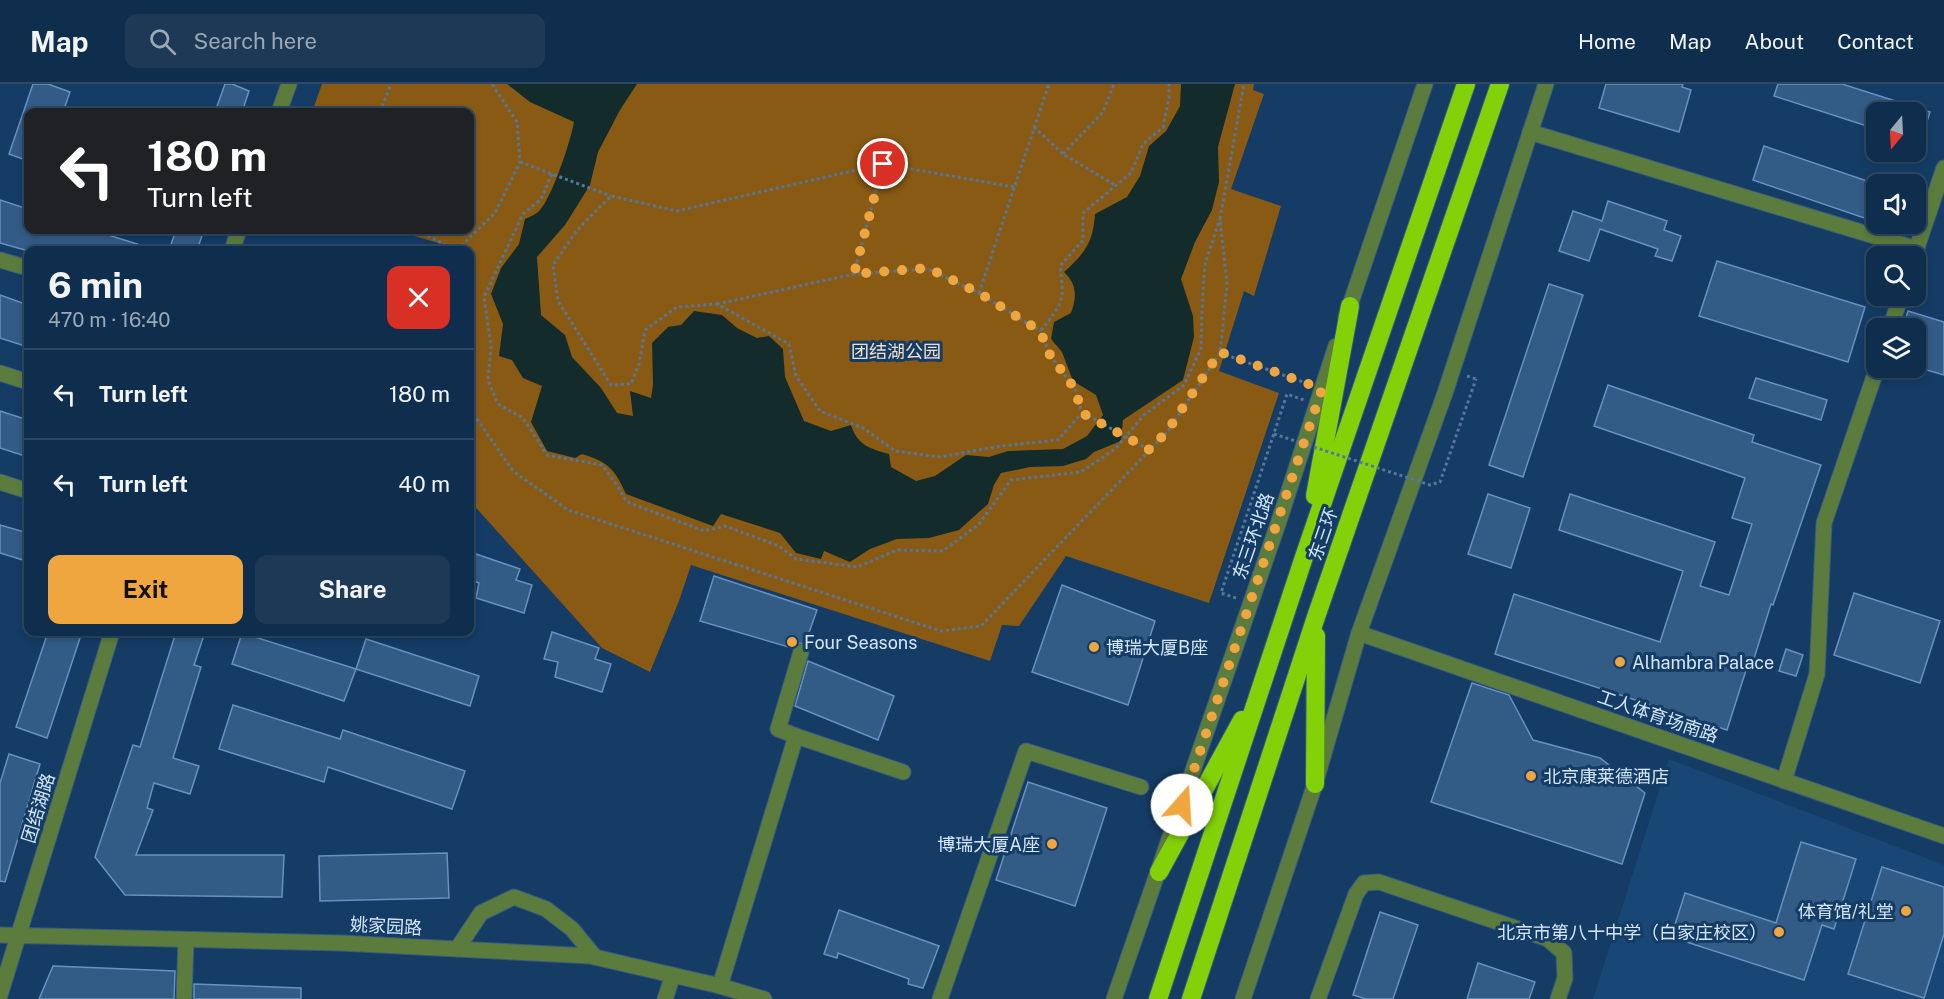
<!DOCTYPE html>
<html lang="en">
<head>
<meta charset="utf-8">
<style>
	body { margin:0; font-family:"Public Sans","Noto Sans SC",sans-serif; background:#1d3956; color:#f1f3f6; height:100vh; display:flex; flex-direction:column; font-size:22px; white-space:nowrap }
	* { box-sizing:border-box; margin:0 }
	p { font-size:20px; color:#9ba8b5 }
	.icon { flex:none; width:33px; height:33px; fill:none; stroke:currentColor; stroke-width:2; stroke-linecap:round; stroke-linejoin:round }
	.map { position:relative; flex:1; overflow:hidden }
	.sheet { position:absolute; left:24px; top:162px; width:450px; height:390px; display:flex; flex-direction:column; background:#0f2d4c; border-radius:12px; box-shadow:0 3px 9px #0003,0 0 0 2px #2f4964 }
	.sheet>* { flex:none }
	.banner { position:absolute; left:24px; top:24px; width:450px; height:126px; border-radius:12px; box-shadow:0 3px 9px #0003,0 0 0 2px #2f4964; background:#202124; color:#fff; overflow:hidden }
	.needle { width:39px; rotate:198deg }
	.buttons { position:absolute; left:1866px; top:18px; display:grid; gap:12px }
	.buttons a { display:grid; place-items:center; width:60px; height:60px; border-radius:12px; background:#0f2d4c; box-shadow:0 3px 9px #0003,0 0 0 2px #2f4964; font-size:30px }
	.pin { position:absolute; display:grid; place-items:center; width:51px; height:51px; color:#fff; margin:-26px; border:3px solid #fff; border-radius:50%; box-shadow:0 2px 6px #0007 }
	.me { position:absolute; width:66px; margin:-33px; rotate:19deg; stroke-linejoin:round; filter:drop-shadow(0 0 4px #0008) }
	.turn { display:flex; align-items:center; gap:21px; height:126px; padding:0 24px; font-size:27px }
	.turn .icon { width:78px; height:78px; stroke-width:2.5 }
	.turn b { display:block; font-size:42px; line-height:51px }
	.round { display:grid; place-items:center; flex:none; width:63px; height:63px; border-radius:12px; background:#1d3956 }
	.overview { display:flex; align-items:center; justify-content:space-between; height:102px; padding:0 24px }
	h1 { font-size:36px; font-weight:700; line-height:45px }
	.primary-button { display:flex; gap:12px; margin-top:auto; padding:12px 24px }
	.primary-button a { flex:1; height:69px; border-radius:12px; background:#f0a63e; color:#111; font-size:24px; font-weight:700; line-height:69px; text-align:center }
	.primary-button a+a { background:#1d3956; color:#f1f3f6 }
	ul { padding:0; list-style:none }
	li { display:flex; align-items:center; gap:18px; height:90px; padding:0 24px; border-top:2px solid #2f4964 }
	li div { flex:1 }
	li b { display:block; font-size:22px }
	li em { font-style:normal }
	header { display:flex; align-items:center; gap:36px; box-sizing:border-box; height:84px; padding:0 30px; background:#0f2d4c; border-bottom:2px solid #2f4964 }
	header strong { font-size:28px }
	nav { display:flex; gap:33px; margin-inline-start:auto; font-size:21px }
	.search { width:420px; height:54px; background:#1d3956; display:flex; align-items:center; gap:15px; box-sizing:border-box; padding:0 21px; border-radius:12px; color:#9ba8b5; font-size:22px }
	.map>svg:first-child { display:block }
</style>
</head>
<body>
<header>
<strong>Map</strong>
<div class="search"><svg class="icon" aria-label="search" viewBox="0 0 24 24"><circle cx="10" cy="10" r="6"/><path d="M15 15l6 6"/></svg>Search here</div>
<nav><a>Home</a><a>Map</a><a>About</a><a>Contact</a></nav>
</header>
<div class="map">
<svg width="1944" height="915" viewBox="0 0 1944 915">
	<rect width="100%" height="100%" fill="#143c65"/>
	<!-- built -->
	<path fill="#184675" d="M1669,675L1944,781V915H1593Z"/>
	<!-- green -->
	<path fill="#885a14" d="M322,0H1254L1253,6L1264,10L1231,105L1281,122L1254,212L1244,207L1219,287L1279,309L1209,519L1066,472L1019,542L1002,541L990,577L691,481L679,517L650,588L602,564L470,417V166H452L453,163L393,146H470V28H312Z"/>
	<!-- water -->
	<path fill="#132c2b" d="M507,0H637L620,26L598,68L590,101L565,141L537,173L541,231L565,251L572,273L601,304L617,329L633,332L630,307L651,314L653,301L652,259L668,243L681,241L694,227L722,231L737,244L757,254L769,252L783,265L785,293L804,337L831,347L851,341C858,362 869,364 889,370L891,383L916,397L935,392L966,371L989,373L1008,367L1063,365L1087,352L1103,331L1096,311L1073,297L1062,268L1051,255L1054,238L1071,229C1077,213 1077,200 1064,188C1085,169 1093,159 1095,130L1127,113L1140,92L1149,62L1166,47L1180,22L1181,0H1235L1218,63L1219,98L1212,126L1195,158L1181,195L1193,232L1194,253L1183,296L1123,336L1121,357L1094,368L1086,375L1063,382L1030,383L1001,389L994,401L988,420L959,446L929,454L897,455L870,465L850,478L824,467L821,475L796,469L780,449L721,430L713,442L626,410C615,385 608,378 582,370L575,374L547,367L531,338L542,302L523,294L512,276L499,272L503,240L491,210L501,184L519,160L525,135C529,133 535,131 538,128C551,117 571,56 574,38L530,18Z"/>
	<!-- building -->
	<g fill="#325b86" stroke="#6791c0" stroke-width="1.5">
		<path d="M33,0H48L70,8L63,28H28V77L9,70Z"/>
		<path d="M225,0H232L249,7L242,28H215Z"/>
		<path d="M1606,0H1683L1682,3L1691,6L1679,48L1599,24Z"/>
		<path d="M1778,0H1842L1930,28L1918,66H1916V28H1876V45L1774,12Z"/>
		<path d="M1764,62L1876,100V138L1753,96Z"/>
		<path d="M0,116L28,125V146H92L150,164L149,166H25L0,159Z"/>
		<path d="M1608,117L1667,137L1664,146L1681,152L1672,177L1655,172L1658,165L1600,145L1589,177L1559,167L1573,127L1602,137Z"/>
		<path d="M176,146H204L197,166H169Z"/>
		<path d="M1717,177L1865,223L1848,278L1699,232Z"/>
		<path d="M1549,200L1583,211L1523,393L1489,381Z"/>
		<path d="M0,211L28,221V263L0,254Z"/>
		<path d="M1908,227L1944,238V291L1916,283V244H1903Z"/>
		<path d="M1756,294L1827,316L1821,336L1749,314Z"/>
		<path d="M1608,301L1754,351L1752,358L1821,381L1773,521L1771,520L1752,581L1748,580L1727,646L1495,570L1514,510L1660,558L1683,487L1559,446L1570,410L1715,458L1700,502L1729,511L1752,440L1732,434L1745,394L1594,342Z"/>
		<path d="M0,327L28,336V373L0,364Z"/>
		<path d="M1488,410L1530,424L1511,484L1468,470Z"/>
		<path d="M0,441L28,449V467L26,477L0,469Z"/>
		<path d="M473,469L520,485L516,496L532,501L524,529L476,514L479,499L470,496V481Z"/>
		<path d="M714,492L817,526L805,560L798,559L792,564L700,537Z"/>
		<path d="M1062,501L1155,537L1128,621L1032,588Z"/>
		<path d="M1854,509L1940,537L1920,599L1834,571Z"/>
		<path d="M48,548H82L47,654L16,643Z"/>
		<path d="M176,548H205L194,581L201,583L173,674L199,682L190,710L154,699L147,724L153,726L136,771H284L282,813L125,811L95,773L133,661L140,663Z"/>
		<path d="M552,548L599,564L595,575L611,580L602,608L555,593L558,578L544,575Z"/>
		<path d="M242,549L356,585L344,617L232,580Z"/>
		<path d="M366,555L479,592L470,622L356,585Z"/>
		<path d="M1786,565L1803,571L1796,592L1779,587Z"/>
		<path d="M808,577L894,612L878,656L795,622Z"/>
		<path d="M1472,599L1509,611L1533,656L1600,674L1645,709L1622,780L1431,718Z"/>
		<path d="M233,621L340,655L343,646L465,687L452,725L328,683L324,698L219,665Z"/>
		<path d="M9,670L40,680L5,798L0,797V699Z"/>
		<path d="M1028,698L1107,724L1075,822L996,796Z"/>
		<path d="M1801,758L1856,775L1834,845L1822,841L1804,896L1671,853L1685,809L1776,839Z"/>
		<path d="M447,769L449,814L320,817L319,772Z"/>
		<path d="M1882,783L1944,803V850L1924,914L1848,890Z"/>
		<path d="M839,826L939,862L923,904L908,900L909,895L838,869L837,874L824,870Z"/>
		<path d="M1380,828L1418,841L1393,915H1366L1353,911Z"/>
		<path d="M1478,879L1535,898L1529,915H1467Z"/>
		<path d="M53,882L175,887L174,915H39Z"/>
		<path d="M194,900L301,904V915H194Z"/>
	</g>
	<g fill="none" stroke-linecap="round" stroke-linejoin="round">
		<defs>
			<g id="minor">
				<path d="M279,28L289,0"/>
				<path d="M1530,48L1917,165"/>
				<path d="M232,166L239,146"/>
				<path d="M1914,172L1944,84"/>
				<path d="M0,176L28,184"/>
				<path d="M1346,233L1425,0"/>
				<path d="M1890,244L1901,212"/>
				<path d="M0,289L28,298"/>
				<path d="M0,398L28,407"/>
				<path d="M1359,549L1944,752"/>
				<path d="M796,652L778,645L801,568"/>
				<path d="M1784,697L1817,590L1824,439L1877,284"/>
				<path d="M0,851L341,859L590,872L720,902L764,915"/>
				<path d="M457,865L481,829L514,813L546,825L572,845L595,873"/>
				<path d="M720,902L796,652L903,688"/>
				<path d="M0,911L112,548"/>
				<path d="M184,915L186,856"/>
				<path d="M665,915L673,891"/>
				<path d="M940,915L1026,667L1141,703"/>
				<path d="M1114,915L1279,437L1336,262"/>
				<path d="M1243,915L1315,700L1359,549L1445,309L1546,0"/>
				<path d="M1318,915L1356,810L1364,799L1379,798L1548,855L1564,869L1565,894L1558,915"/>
			</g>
			<g id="highway">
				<path d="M1315,412L1350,222"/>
				<path d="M1315,700L1316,552"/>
				<path d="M1159,788L1242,636"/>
				<path d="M1158,915L1304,473L1466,0"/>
				<path d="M1191,915L1316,533L1500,0"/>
			</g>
		</defs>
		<!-- minor casing -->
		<use href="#minor" stroke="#375b80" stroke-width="17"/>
		<!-- highway casing -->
		<use href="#highway" stroke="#375b80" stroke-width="20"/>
		<!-- path -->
		<g stroke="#567799" stroke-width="3" stroke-dasharray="3 3" stroke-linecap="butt">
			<path d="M295,25L308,28"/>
			<path d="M380,28L391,0"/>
			<path d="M1034,43L1063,70L1115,101"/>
			<path d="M1063,70L1103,28L1114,0"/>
			<path d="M520,78L611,112"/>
			<path d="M552,90L541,115L523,130L484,213L491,262L488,296L498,320L523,334L547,371L602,381L616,400L627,418L704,447L725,442L779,462L796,475L857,483L897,466L943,467L979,440L1011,396L1081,388L1115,365L1144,331L1184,301L1201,265L1202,226L1205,180L1220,135"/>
			<path d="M1014,103L883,80L677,127L611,112L577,146L553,181L558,217L611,301L631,300L639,280L645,246L677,223L717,220L789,260L796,292L820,327L863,344L895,367L940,373L1001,362L1058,356L1082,329L1075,305L1050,271L1040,247C1063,220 1065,217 1060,182L1083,156V129L1131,89L1143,60L1163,43L1169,14V0"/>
			<path d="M417,146L455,166"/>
			<path d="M457,166L495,129L520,78L517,38L492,0"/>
			<path d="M854,190L883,80"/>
			<path d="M979,209L1049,0"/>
			<path d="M717,220L854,190L928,185L979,209L1040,247"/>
			<path d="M1220,269L1309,300"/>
			<path d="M1467,292L1476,295"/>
			<path d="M470,325L513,387L568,426L941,547L981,542L1168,347L1220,269L1227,200L1220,135L1244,0"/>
			<path d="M1083,329L1150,366"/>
			<path d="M1236,514L1221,509L1287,310L1304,316"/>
		</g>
		<!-- minor -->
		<use href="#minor" stroke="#5c7c3e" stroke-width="15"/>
		<!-- highway -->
		<use href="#highway" stroke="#83d207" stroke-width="18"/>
		<!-- path-bridge -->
		<path stroke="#567799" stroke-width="3" stroke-dasharray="3 3" stroke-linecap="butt" d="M1274,350L1430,401L1440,398L1476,295"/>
	</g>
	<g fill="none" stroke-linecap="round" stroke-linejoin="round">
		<!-- route -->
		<path stroke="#f0a63e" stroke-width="10" stroke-dasharray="0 18" d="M883,80L854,190L928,184L979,209L1040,247L1050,271L1075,305L1082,329L1150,366L1168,346L1220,268L1322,305L1182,721"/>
	</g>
	<!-- markers -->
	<g fill="#f0a63e" stroke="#143c65" stroke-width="2">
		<circle cx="792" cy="558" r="6"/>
		<circle cx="1094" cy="563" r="6"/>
		<circle cx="1620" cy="578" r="6"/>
		<circle cx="1531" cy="692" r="6"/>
		<circle cx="1052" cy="760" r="6"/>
		<circle cx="1906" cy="827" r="6"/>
		<circle cx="1779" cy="848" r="6"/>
	</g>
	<g text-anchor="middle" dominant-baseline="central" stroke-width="6" stroke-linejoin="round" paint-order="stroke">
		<!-- park labels -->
		<g font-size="18" fill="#f2dec8" stroke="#143c65">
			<text x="896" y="267">团结湖公园</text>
		</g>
		<!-- street labels -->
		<g font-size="18" fill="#d4e6fb" stroke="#143c65">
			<text transform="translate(1323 450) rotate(-71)">东三环</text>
			<text transform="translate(1253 452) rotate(-71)">东三环北路</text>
			<text transform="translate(1658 632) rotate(19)">工人体育场南路</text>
			<text transform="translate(38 724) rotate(-73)">团结湖路</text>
			<text transform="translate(386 842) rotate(3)">姚家园路</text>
		</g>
		<!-- poi labels -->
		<g font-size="18" fill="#d4e6fb" stroke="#143c65" text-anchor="start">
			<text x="804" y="558">Four Seasons</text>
			<text x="1106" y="563">博瑞大厦B座</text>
			<text x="1632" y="578">Alhambra Palace</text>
			<text x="1543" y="692">北京康莱德酒店</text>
			<text x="1040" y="760" text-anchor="end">博瑞大厦A座</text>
			<text x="1894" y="827" text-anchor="end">体育馆/礼堂</text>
			<text x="1767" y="848" text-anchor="end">北京市第八十中学（白家庄校区）</text>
		</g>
	</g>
</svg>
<div class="buttons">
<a><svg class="needle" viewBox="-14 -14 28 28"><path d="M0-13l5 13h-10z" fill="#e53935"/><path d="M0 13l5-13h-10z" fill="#9ba8b5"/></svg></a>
<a><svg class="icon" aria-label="sound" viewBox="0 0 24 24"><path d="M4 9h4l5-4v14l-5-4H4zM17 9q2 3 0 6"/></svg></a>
<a><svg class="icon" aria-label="search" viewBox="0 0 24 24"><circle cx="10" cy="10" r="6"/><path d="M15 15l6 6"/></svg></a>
<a><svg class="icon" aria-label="layers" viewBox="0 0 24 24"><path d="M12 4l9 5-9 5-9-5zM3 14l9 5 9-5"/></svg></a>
</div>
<div class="pin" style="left:883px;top:80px;background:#d93025"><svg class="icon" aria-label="arrive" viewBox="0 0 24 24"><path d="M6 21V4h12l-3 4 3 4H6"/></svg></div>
<svg class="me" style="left:1182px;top:721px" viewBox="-20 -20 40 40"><circle r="19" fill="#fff"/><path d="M0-13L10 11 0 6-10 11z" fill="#f0a63e"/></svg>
<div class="banner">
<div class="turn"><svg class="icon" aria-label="left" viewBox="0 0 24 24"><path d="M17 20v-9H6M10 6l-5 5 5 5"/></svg><div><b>180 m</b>Turn left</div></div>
</div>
<section class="sheet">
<div class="overview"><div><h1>6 min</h1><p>470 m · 16:40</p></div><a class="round" style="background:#d93025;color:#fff"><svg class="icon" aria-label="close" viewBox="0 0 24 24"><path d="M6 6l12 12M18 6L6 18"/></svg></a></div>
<ul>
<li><svg class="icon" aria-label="left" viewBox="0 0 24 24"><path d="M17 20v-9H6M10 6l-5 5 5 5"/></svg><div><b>Turn left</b></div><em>180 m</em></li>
<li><svg class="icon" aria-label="left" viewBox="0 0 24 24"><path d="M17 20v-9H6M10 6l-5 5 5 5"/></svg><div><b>Turn left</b></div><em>40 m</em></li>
</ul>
<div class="primary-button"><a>Exit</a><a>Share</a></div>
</section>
</div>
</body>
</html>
